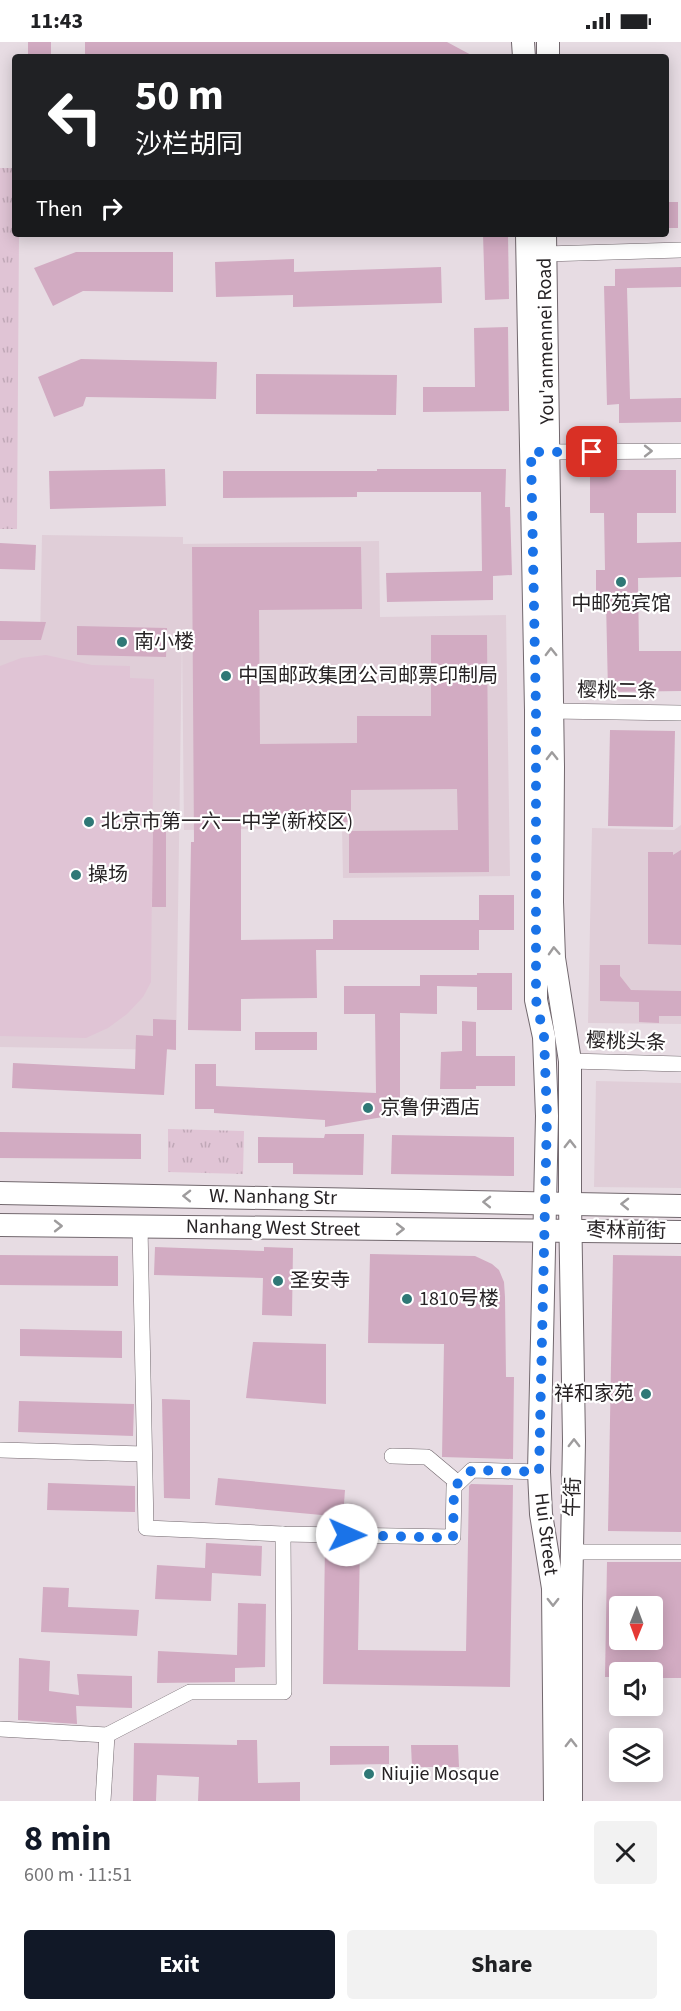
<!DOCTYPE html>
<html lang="en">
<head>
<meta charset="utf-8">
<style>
	body { margin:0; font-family:"Source Sans 3","Noto Sans SC",sans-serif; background:#f2f2f2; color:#202124; height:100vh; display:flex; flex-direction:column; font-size:22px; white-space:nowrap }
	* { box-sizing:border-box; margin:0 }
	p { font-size:20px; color:#757577 }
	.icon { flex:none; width:33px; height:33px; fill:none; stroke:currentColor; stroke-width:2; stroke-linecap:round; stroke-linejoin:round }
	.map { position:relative; height:1759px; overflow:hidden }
	.drawer { display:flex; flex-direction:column; background:#fff; flex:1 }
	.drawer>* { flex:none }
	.hud { position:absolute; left:12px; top:12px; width:657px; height:183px; border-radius:6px; box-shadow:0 3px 15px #0003; background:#202124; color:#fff; overflow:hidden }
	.needle { width:39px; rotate:181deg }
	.fabs { position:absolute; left:609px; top:1554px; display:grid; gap:12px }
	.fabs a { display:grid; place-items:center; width:54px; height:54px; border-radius:6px; background:#fff; box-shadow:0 3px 15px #0003; font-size:30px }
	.pin { position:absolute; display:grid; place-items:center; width:51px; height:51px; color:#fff; margin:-26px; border-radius:12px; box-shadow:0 3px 9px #0006 }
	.me { position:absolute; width:66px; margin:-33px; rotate:91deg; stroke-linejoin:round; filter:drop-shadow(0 0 4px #0008) }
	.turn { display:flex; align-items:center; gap:21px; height:126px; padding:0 24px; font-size:27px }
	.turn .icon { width:78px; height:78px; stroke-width:2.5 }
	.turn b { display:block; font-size:42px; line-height:51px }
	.then { display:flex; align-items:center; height:57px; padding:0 24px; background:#0003; gap:12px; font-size:22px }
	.round { display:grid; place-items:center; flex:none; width:63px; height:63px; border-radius:6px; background:#f2f2f2 }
	.summary { display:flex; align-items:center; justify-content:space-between; height:102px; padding:0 24px }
	h1 { font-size:36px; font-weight:700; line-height:45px; color:#111827 }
	.cta { display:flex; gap:12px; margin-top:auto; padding:12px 24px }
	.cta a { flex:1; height:69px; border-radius:6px; background:#111827; color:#fff; font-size:24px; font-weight:700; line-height:69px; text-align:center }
	.cta a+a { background:#f2f2f2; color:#202124 }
	.status { display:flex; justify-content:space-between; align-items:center; height:42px; padding:0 30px; background:#fff; direction:ltr }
	.status svg { height:16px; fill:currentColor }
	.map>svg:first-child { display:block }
</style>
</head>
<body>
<div class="status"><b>11:43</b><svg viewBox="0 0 49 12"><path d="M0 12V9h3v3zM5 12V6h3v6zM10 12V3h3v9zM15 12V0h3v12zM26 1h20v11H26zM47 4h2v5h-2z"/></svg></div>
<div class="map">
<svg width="681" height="1759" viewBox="0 0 681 1759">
	<defs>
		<pattern id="park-tufts" width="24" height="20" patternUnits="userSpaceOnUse" patternTransform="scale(1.5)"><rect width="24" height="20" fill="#e0c4d5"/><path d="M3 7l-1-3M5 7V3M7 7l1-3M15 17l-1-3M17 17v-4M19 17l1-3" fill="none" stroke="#c0a8b7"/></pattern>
	</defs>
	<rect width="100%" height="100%" fill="#e7dce3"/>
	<!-- built -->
	<g fill="#e0ced8">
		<path d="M42,493L183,495V502L379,499L380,575L506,573L510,834L343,836L342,785L184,788L182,595L176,1008L0,1005V598H40Z"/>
		<path d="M681,783V982L588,981L592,786L674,788Z"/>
		<path d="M596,1039L681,1041V1146L594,1145Z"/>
	</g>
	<!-- park -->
	<g fill="url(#park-tufts)">
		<path d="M0,126H15V192H19L17,487H0Z"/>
		<path d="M168,1087L244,1089L243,1132L168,1130Z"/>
	</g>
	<!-- pitch -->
	<path fill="#e0c4d5" d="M46,613L92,623L130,624V636L154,637L151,940L143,955L127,972L108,986L86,996L0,994V624L21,616Z"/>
	<!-- building -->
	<g fill="#d2abc2" fill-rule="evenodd">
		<rect x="28" y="0" width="23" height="15"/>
		<path d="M85,0H447L475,15H85Z"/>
		<rect x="666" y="160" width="12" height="26"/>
		<path d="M483,192H508L509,257L485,258Z"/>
		<path d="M76,210H173V250L83,249L53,264L34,226Z"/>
		<path d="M294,217V230L441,225L442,261L293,265V253L216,255L215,220Z"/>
		<path d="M681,225V245L627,246L630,357L681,356V380L619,381V362L607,363L604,244H615V227Z"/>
		<path d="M508,285L509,369L423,370V345H475L474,286Z"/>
		<path d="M81,317L217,320L216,357L86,355L83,364L54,375L38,335Z"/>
		<path d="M256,332L397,333L396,373L256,372Z"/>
		<path d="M165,427L166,464L50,467L49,429Z"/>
		<path d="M377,427H506L505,465H510L512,533L493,534V558L387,560L386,531L482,529L481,450H357V455L223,456V429H377Z"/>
		<path d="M590,428H676V471H637V501L681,500V535L638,536L639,609H681V649L608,650L606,559H596V528H605L604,471H590Z"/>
		<path d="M0,501L36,503L35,528L0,527Z"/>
		<path d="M192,505H361L362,567L259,568L260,702L357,701V674H431V593H487L489,830L349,831V789L458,788L457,747L351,748V780H241V898L333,897V878H479V908H316L317,956L241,957V989L188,988L191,800H194Z"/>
		<path d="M0,579L46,580L41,598H0Z"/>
		<path d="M77,584L167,586L166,615L77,613Z"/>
		<path d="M610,688L675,689L673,785L608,784Z"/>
		<path d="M153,777H166V865H152Z"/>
		<path d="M681,808V903L648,902V810H673V813Z"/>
		<rect x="479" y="853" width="35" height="35"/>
		<path d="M600,923H620V934L631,948L681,949V974H659V981L639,980V960L600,959Z"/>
		<path d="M477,931H512V968H477V945L437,944V972L400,971V1072L325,1085V1078L214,1071V1067H195V1022H216V1044L376,1051L375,972H344V944H420V933H477Z"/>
		<path d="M153,977L176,978V1008L167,1007L164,1053L12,1046L13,1021L135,1027L136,993L153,994Z"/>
		<path d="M462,979L476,980V1014H515V1044H476V1047H440L441,1010L462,1009Z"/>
		<rect x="255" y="990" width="62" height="18"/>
		<path d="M0,1090L141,1092V1117L0,1116Z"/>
		<path d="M325,1092H364L363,1133L293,1132V1121H258V1095L324,1096Z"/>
		<path d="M392,1093L514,1095V1134L391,1132Z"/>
		<path d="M155,1205L264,1209V1205L293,1206L292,1274L262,1273L263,1236L154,1233Z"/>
		<path d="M370,1212L475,1214L492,1222L499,1228L504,1240L505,1255L506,1335H514L513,1417L442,1415L444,1302L368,1301Z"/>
		<path d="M0,1213L118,1214V1244L0,1243Z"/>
		<path d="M613,1213L681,1214V1490L608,1489Z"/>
		<path d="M20,1287L122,1289V1316L20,1314Z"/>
		<path d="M253,1300L326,1302V1362L246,1356Z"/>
		<path d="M162,1357L190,1358V1457L164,1456Z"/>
		<path d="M19,1359L134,1362L133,1394L18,1390Z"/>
		<path d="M218,1436L345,1448L343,1475L215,1463Z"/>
		<path d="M48,1441L135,1444V1470L47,1468Z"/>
		<path d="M471,1442L513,1443L510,1645L323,1642L325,1502L360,1503L358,1608L466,1609L469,1444Z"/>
		<path d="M206,1501L262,1504L261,1534L212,1531L211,1559L155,1557L157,1523L205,1526Z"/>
		<path d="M607,1520H681V1636H652V1630H620V1635H605ZM620,1564H652V1598H620Z"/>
		<path d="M43,1545L69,1546L68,1565L139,1568L137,1594L41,1590Z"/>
		<path d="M238,1561L266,1562L265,1625L235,1626V1640L157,1641L158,1609L237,1613Z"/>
		<path d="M19,1616L50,1619L49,1649L79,1653L77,1632L132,1634V1666L76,1664L77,1682L18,1678Z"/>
		<path d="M237,1698H257L258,1741L300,1740V1759H198L199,1735L157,1733L156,1759H133L134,1701L237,1703Z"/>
		<path d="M411,1703H458L459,1725H412Z"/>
		<path d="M330,1704H389V1722L330,1723Z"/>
	</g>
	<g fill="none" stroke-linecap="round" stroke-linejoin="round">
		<defs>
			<g id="street">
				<path d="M545,212L681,208"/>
				<path d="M547,410L681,409"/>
				<path d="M552,669L681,671"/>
				<path d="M570,1019L681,1022"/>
				<path d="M140,1184L146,1486L283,1492L453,1495L454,1445L472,1428L539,1430"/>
				<path d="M0,1408L144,1412"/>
				<path d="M392,1414L427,1415L458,1441"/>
				<path d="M571,1510H681"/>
				<path d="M0,1687L107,1693L190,1650H284L283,1492"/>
				<path d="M103,1759L107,1693"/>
			</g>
			<g id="secondary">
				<path d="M523,0L524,15"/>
				<path d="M548,0V15"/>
				<path d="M527,192L536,668V958L544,995L547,1074L539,1430L541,1472L553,1546L555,1759"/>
				<path d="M545,192L553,725L552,860L554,916L570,1019V1161L574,1399L571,1560V1759"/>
				<path d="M0,1151L681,1164"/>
				<path d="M0,1183L681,1190"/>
			</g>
		</defs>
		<!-- street casing -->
		<use href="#street" stroke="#72686e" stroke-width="16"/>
		<!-- secondary casing -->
		<use href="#secondary" stroke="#72686e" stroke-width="24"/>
		<!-- street -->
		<use href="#street" stroke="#fff" stroke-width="15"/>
		<!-- secondary -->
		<use href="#secondary" stroke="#fff" stroke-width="22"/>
	</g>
	<!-- one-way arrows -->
	<defs><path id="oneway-chevron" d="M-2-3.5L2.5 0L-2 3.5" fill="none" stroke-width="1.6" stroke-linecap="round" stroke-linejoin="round" transform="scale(1.5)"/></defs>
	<g stroke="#9e9c9d">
		<use href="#oneway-chevron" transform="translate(648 409)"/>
		<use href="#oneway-chevron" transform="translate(551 610) rotate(-91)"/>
		<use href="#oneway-chevron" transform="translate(552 714) rotate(-91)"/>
		<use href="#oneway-chevron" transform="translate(554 909) rotate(-93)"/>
		<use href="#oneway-chevron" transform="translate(570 1102) rotate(-90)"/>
		<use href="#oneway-chevron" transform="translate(187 1154) rotate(-179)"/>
		<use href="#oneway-chevron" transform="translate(487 1160) rotate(-179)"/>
		<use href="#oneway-chevron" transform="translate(625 1162) rotate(-179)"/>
		<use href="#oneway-chevron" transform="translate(58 1184)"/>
		<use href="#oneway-chevron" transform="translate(400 1187)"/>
		<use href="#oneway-chevron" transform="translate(574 1401) rotate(-90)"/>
		<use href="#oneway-chevron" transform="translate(553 1560) rotate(90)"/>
		<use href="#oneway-chevron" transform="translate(571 1701) rotate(-90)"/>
	</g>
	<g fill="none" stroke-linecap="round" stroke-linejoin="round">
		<!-- route -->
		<path stroke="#1a73e8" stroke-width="10" stroke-dasharray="0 18" d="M347,1493L453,1496L454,1445L472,1428L539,1430L547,1074L544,995L536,958V668L531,410H592"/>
	</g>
	<!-- markers -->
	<g fill="#2f7876" stroke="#fff" stroke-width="2">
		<circle cx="621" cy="540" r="6"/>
		<circle cx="122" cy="600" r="6"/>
		<circle cx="226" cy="634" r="6"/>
		<circle cx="89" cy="780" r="6"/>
		<circle cx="76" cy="833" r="6"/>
		<circle cx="368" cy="1066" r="6"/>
		<circle cx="278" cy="1239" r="6"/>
		<circle cx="407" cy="1257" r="6"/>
		<circle cx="646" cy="1352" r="6"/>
		<circle cx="369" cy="1732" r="6"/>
	</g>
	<g text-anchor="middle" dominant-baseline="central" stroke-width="4.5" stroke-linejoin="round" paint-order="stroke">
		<!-- street labels -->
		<g font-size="20" fill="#272325" stroke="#fff">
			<text transform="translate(546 299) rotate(-91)">You'anmennei Road</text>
			<text transform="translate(617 649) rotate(1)">樱桃二条</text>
			<text transform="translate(626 1000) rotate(2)">樱桃头条</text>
			<text transform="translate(273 1155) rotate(1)">W. Nanhang Str</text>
			<text transform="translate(273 1186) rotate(1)">Nanhang West Street</text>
			<text transform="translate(626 1189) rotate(1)">枣林前街</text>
			<text transform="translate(573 1455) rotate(-88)">牛街</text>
			<text transform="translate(546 1492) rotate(83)">Hui Street</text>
		</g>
		<!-- poi labels -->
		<g font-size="20" fill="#272325" stroke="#fff" text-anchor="start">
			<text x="621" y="562" text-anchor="middle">中邮苑宾馆</text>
			<text x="134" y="600">南小楼</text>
			<text x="238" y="634">中国邮政集团公司邮票印制局</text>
			<text x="101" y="780">北京市第一六一中学(新校区)</text>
			<text x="88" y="833">操场</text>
			<text x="380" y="1066">京鲁伊酒店</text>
			<text x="290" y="1239">圣安寺</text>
			<text x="419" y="1257">1810号楼</text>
			<text x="634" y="1352" text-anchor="end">祥和家苑</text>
			<text x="381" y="1732">Niujie Mosque</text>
		</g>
	</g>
</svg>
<div class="fabs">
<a><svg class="needle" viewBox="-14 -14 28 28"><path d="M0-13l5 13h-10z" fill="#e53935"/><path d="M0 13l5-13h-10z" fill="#757577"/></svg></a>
<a><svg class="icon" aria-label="sound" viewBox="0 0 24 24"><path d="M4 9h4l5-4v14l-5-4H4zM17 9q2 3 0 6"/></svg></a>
<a><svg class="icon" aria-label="layers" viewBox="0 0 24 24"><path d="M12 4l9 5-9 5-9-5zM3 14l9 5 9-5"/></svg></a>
</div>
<div class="pin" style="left:592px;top:410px;background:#d93025"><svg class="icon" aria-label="arrive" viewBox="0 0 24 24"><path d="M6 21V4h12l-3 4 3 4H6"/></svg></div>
<svg class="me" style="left:347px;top:1493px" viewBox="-20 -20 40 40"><circle r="19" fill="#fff"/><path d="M0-13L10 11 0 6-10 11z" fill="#1a73e8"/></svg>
<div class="hud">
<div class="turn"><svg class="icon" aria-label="left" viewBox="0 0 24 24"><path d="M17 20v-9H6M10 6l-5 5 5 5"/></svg><div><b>50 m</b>沙栏胡同</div></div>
<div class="then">Then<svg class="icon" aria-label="right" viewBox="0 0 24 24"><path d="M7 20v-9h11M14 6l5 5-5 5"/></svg></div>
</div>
</div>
<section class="drawer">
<div class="summary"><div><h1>8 min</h1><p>600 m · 11:51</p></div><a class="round"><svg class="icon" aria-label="close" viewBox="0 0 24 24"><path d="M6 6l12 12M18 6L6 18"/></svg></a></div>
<div class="cta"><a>Exit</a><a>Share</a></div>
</section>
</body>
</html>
